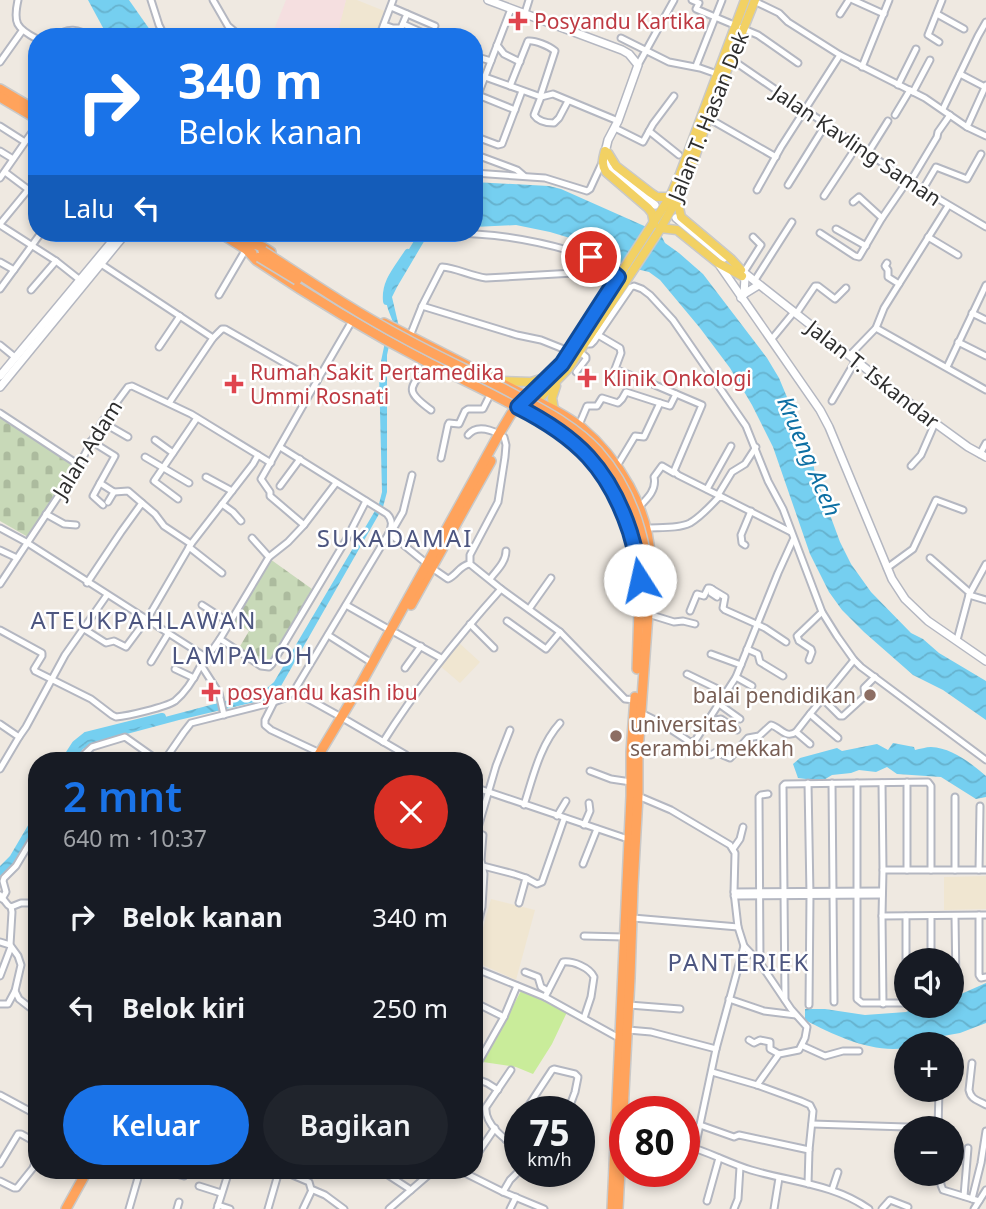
<!DOCTYPE html>
<html lang="id">
<head>
<meta charset="utf-8">
<style>
	body { margin:0; font-family:"Noto Sans",sans-serif; background:#20242c; color:#f1f3f6; height:100vh; display:flex; flex-direction:column; font-size:26px; white-space:nowrap }
	* { box-sizing:border-box; margin:0 }
	p { font-size:23px; color:#9ea1a6 }
	.icon { flex:none; width:38px; height:38px; fill:none; stroke:currentColor; stroke-width:2; stroke-linecap:round; stroke-linejoin:round }
	.map { position:relative; flex:1; overflow:hidden }
	.details { position:absolute; left:28px; top:752px; width:455px; height:427px; display:flex; flex-direction:column; background:#171b24; border-radius:28px; box-shadow:0 4px 10px #0003 }
	.details>* { flex:none }
	.banner { position:absolute; left:28px; top:28px; width:455px; height:214px; border-radius:28px; box-shadow:0 4px 10px #0003; background:#1a73e8; color:#fff; overflow:hidden }
	.fabs { position:absolute; left:894px; top:948px; display:grid; gap:14px }
	.fabs a { display:grid; place-items:center; width:70px; height:70px; border-radius:50%; background:#171b24; box-shadow:0 4px 10px #0003; font-size:35px }
	.speed { position:absolute; left:504px; top:1096px; display:flex; gap:14px; font-size:35px; font-weight:700; text-align:center }
	.speed>* { display:grid; place-content:center; width:91px; height:91px; border-radius:50%; background:#171b24; box-shadow:0 4px 10px #0003; line-height:1 }
	.speed small { font-size:18px; font-weight:400 }
	.speed .limit { border:10px solid #d22; background:#fff; color:#111 }
	.pin { position:absolute; display:grid; place-items:center; width:60px; height:60px; color:#fff; margin:-30px; border:4px solid #fff; border-radius:50%; box-shadow:0 2px 7px #0007 }
	.me { position:absolute; width:77px; margin:-38px; rotate:350deg; stroke-linejoin:round; filter:drop-shadow(0 0 5px #0008) }
	.turn { display:flex; align-items:center; gap:24px; height:147px; padding:0 35px; font-size:32px }
	.turn .icon { width:91px; height:91px; stroke-width:2.5 }
	.turn b { display:block; font-size:49px; line-height:60px }
	.then { display:flex; align-items:center; height:66px; padding:0 35px; background:#0003; gap:14px; font-size:26px }
	.round { display:grid; place-items:center; flex:none; width:74px; height:74px; border-radius:37px; background:#20242c }
	.headline { display:flex; align-items:center; justify-content:space-between; height:119px; padding:0 35px }
	h1 { font-size:42px; font-weight:600; line-height:52px; color:#1a73e8 }
	.action { display:flex; gap:14px; margin-top:auto; padding:14px 35px }
	.action a { flex:1; height:80px; border-radius:42px; background:#1a73e8; color:#fff; font-size:28px; font-weight:600; line-height:80px; text-align:center }
	.action a+a { background:#20242c; color:#f1f3f6 }
	ul { padding:0; list-style:none }
	li { display:flex; align-items:center; gap:21px; height:91px; padding:0 35px }
	li div { flex:1 }
	li b { display:block; font-size:26px }
	li em { font-style:normal }
	.map>svg:first-child { display:block }
</style>
</head>
<body>
<div class="map">
<svg width="986" height="1209" viewBox="0 0 986 1209">
	<defs>
		<pattern id="cemetery-stones" width="16" height="16" patternUnits="userSpaceOnUse" patternTransform="scale(1.75)"><rect width="16" height="16" fill="#c8d9b8"/><path d="M2 7V4a2 2 0 0 1 4 0v3zM10 15v-3a2 2 0 0 1 4 0v3z" fill="#acbb9e"/></pattern>
		<pattern id="water-waves" width="16" height="10" patternUnits="userSpaceOnUse" patternTransform="scale(1.75)"><rect width="16" height="10" fill="#75cff0"/><path d="M0 5q4-4 8 0t8 0" fill="none" stroke="#66b2ce"/></pattern>
	</defs>
	<rect width="100%" height="100%" fill="#efe9e1"/>
	<!-- education -->
	<g fill="#f0e6d1">
		<path d="M346,0H357L387,12L377,37H358L338,28Z"/>
		<path d="M458,642L480,662L460,683L439,665Z"/>
		<path d="M986,876V909L944,910V877Z"/>
		<path d="M491,899L535,910L516,980L474,961Z"/>
	</g>
	<!-- medical -->
	<path fill="#f5dfe0" d="M286,0H346L339,28L358,37H271Z"/>
	<!-- cemetery -->
	<g fill="url(#cemetery-stones)">
		<path d="M0,414L76,462L28,537L0,521Z"/>
		<path d="M270,559L312,589L266,667L239,648L249,631L234,621Z"/>
	</g>
	<!-- pitch -->
	<path fill="#c9ec9a" d="M522,989L568,1010L552,1044L533,1074L516,1067L483,1062Z"/>
	<!-- water -->
	<g fill="url(#water-waves)">
		<path d="M88,0H129L155,37H108Z"/>
		<path d="M474,182L549,186L561,189L660,233L665,243L679,253L703,274L767,358L779,378L799,426L811,449L815,474L840,542L851,564L871,592L911,633L923,639L939,653L986,681V720L943,690L913,675L864,632L842,610L829,592L810,554L773,447L752,405L730,368L700,328L660,280L649,272L632,268L616,261L603,251L580,241L550,232L516,225L474,227Z"/>
		<path d="M417,233H429L397,287L392,297L399,327L389,346L387,355V492L383,507L281,686L274,695L268,699L179,720L97,742L83,749L75,761H66L78,744L89,737L256,693L266,689L274,682L379,504L382,492L379,371L385,342L393,322C390,314 385,304 386,295C387,282 408,252 415,239Z"/>
		<path d="M893,743L914,747L915,750C920,749 926,747 931,747C952,748 971,763 986,776V797L976,799L941,777L897,774L887,767L876,772L859,770L851,773L832,775L822,781L798,778L793,764L800,758L837,748L842,751L877,744L888,750Z"/>
		<path d="M37,810V827L17,860L11,868L0,876V866L10,856Z"/>
		<path d="M986,983V1023L960,1033L943,1036L924,1045H906V1048C871,1053 836,1036 805,1020V1009H825L865,1015L906,1012L919,1006H952V998Z"/>
	</g>
	<g fill="none" stroke-linecap="round" stroke-linejoin="round">
		<!-- river -->
		<g stroke="#75cff0" stroke-width="8">
			<path d="M387,301C385,282 398,269 408,253"/>
			<path d="M65,761L76,744L86,736L162,717"/>
		</g>
		<defs>
			<g id="street">
				<path d="M18,0C13,23 16,28 37,39"/>
				<path d="M151,0L159,25L165,37"/>
				<path d="M213,0L228,26L241,37"/>
				<path d="M692,0L699,3L696,9L758,35L798,63"/>
				<path d="M853,0L884,14"/>
				<path d="M754,1L779,13L788,22L840,55"/>
				<path d="M391,7L435,26"/>
				<path d="M525,13L529,0"/>
				<path d="M840,14L849,0"/>
				<path d="M937,14L964,29"/>
				<path d="M403,24L421,32L425,37"/>
				<path d="M384,25L393,28H401L407,14"/>
				<path d="M58,37C66,27 80,29 89,37"/>
				<path d="M379,37L393,0"/>
				<path d="M621,38L669,62L700,68L717,74"/>
				<path d="M939,42L928,35L942,0"/>
				<path d="M497,45L504,54L520,62"/>
				<path d="M474,56L491,61"/>
				<path d="M731,59L910,182L986,227"/>
				<path d="M0,62L22,31"/>
				<path d="M638,65L674,0"/>
				<path d="M696,66L722,0"/>
				<path d="M862,67L889,0"/>
				<path d="M960,74L985,87"/>
				<path d="M485,77L541,97"/>
				<path d="M898,85L916,49"/>
				<path d="M510,86L528,41C535,40 549,46 555,51L540,97"/>
				<path d="M913,92L930,60"/>
				<path d="M478,95L515,110"/>
				<path d="M568,101L559,118L554,123C547,123 538,121 534,115L541,97L553,94L618,121"/>
				<path d="M474,105L511,9"/>
				<path d="M943,109L978,36L986,22"/>
				<path d="M895,115L910,90"/>
				<path d="M708,118L776,157"/>
				<path d="M0,126L25,142"/>
				<path d="M967,127L986,85"/>
				<path d="M615,128L643,142L653,124L674,96"/>
				<path d="M649,131L679,155"/>
				<path d="M474,136L498,145L502,144L522,91"/>
				<path d="M0,151L13,159"/>
				<path d="M868,153L888,121"/>
				<path d="M474,154L517,170L524,176"/>
				<path d="M5,172L37,196"/>
				<path d="M474,173L545,178L587,191L590,189L602,163"/>
				<path d="M0,178L37,125"/>
				<path d="M910,182L937,137L938,132L950,115"/>
				<path d="M788,185L826,124"/>
				<path d="M923,189L936,167L967,179L981,154"/>
				<path d="M757,190L781,147L840,55L925,98L967,127L986,136"/>
				<path d="M824,196L857,146"/>
				<path d="M853,202L859,197L882,218"/>
				<path d="M0,224L37,179"/>
				<path d="M0,225L56,261L80,280"/>
				<path d="M836,229L866,246"/>
				<path d="M103,233L113,241"/>
				<path d="M448,233C490,233 530,239 571,251C587,256 603,259 613,273"/>
				<path d="M820,233L855,256L859,257L882,218L908,180"/>
				<path d="M928,237L958,255"/>
				<path d="M0,262L14,270"/>
				<path d="M887,263L885,266L888,270V277L899,284"/>
				<path d="M101,264L213,338"/>
				<path d="M744,272L761,245L753,237"/>
				<path d="M755,280L792,222"/>
				<path d="M0,289L41,233"/>
				<path d="M31,290L56,261"/>
				<path d="M219,295L246,249"/>
				<path d="M422,306L517,335L541,340L571,352"/>
				<path d="M972,313L986,320"/>
				<path d="M796,314L815,286H818L835,299L846,288"/>
				<path d="M876,328L986,390"/>
				<path d="M598,335L620,348L621,353L615,369L617,370L655,385L702,405L674,471L678,475L720,496"/>
				<path d="M410,336L422,306L442,267C457,268 470,276 486,278L574,273L612,272"/>
				<path d="M771,340L794,312"/>
				<path d="M958,342L986,356"/>
				<path d="M585,344H591L594,341L631,287L634,286L642,289L650,295L673,320L746,426L768,481L783,509L822,612L837,636L854,660L861,667L986,760"/>
				<path d="M0,345L16,358"/>
				<path d="M159,347L180,316"/>
				<path d="M850,355L876,328L884,308L899,284L948,206"/>
				<path d="M429,363C411,388 402,389 431,410"/>
				<path d="M947,367L986,285"/>
				<path d="M576,372L586,359V357L580,352"/>
				<path d="M317,381L352,321"/>
				<path d="M832,401L856,360"/>
				<path d="M169,403L213,338L222,329H225L288,365L317,381L261,479L270,492V496L304,525"/>
				<path d="M0,413L79,465"/>
				<path d="M102,422L128,437"/>
				<path d="M579,425L587,406H597L602,398L618,403L622,399L626,392L660,403"/>
				<path d="M468,435C476,425 489,429 499,434"/>
				<path d="M155,440L173,453"/>
				<path d="M91,441L115,456L100,483L114,492L128,491L142,503"/>
				<path d="M280,447L387,514C393,520 392,526 389,533L294,691"/>
				<path d="M980,454L986,443"/>
				<path d="M145,457L189,483"/>
				<path d="M441,458L448,425L449,423L459,424L465,411L468,409H483L491,393"/>
				<path d="M617,466L635,436L644,437L660,403L670,406L676,394"/>
				<path d="M911,466L921,455L935,423"/>
				<path d="M206,477L232,491"/>
				<path d="M100,483L93,496L103,505"/>
				<path d="M336,483L304,525L288,542L269,557L220,639L261,666L269,667L272,664L346,540L366,501"/>
				<path d="M280,486L300,459"/>
				<path d="M707,489L731,446"/>
				<path d="M718,495L732,472L745,464L756,447"/>
				<path d="M178,499L154,481L197,418"/>
				<path d="M108,502L114,492"/>
				<path d="M222,504L233,512L241,521"/>
				<path d="M638,508C647,499 657,490 654,477L662,466L674,473"/>
				<path d="M46,514L64,524L76,525"/>
				<path d="M0,528L26,542L204,656L201,665L219,693L224,715"/>
				<path d="M645,528C659,527 678,529 690,523C702,516 711,505 720,496L791,532"/>
				<path d="M392,531L403,512L412,475"/>
				<path d="M389,533L426,563"/>
				<path d="M252,538L269,557"/>
				<path d="M745,545L742,543L741,535L751,511"/>
				<path d="M189,547L222,573"/>
				<path d="M0,550L17,558"/>
				<path d="M930,558L970,593"/>
				<path d="M432,568L448,579C457,575 460,565 470,564"/>
				<path d="M887,568L913,549L936,500L963,510"/>
				<path d="M490,579C496,571 506,562 506,551"/>
				<path d="M87,583L121,532L142,503L155,514L164,526L191,544"/>
				<path d="M0,584L79,465L102,422L128,387L132,386L191,414L271,463"/>
				<path d="M501,589L470,564V555L498,502L505,457L506,445L504,437"/>
				<path d="M712,589L711,593L717,597"/>
				<path d="M969,595L986,600"/>
				<path d="M202,605L230,623"/>
				<path d="M346,605L390,630"/>
				<path d="M529,609L551,578"/>
				<path d="M690,611L697,594L704,596L708,588H710L725,597L723,608L725,610L765,628L786,642"/>
				<path d="M648,614L674,622L683,621L695,624"/>
				<path d="M507,621L546,649L560,632"/>
				<path d="M470,624L494,648"/>
				<path d="M84,629L106,643L114,641L126,647L149,616L191,544L253,464L258,455"/>
				<path d="M0,630L42,653V656L34,669L35,671L91,699L112,715L116,717C128,716 166,707 175,701C186,692 195,677 201,665"/>
				<path d="M396,633L441,658"/>
				<path d="M328,635L372,663"/>
				<path d="M957,640L969,595L986,564"/>
				<path d="M747,649L758,654L760,662L783,676"/>
				<path d="M711,654L741,665"/>
				<path d="M204,656L213,649L220,639"/>
				<path d="M809,660L812,652L811,649L799,641L797,636L822,612"/>
				<path d="M151,662L168,634"/>
				<path d="M405,668L421,646"/>
				<path d="M175,669L194,678"/>
				<path d="M687,674L726,693"/>
				<path d="M736,677L752,686"/>
				<path d="M823,699L840,716H843L865,696L864,688L875,677"/>
				<path d="M274,702L265,720V725L271,730L320,753"/>
				<path d="M719,704L740,719"/>
				<path d="M641,713L661,723L690,742L695,741L736,677L778,573L793,540"/>
				<path d="M810,714L796,732L810,744"/>
				<path d="M346,720L406,755L414,761"/>
				<path d="M709,721L721,719L737,730"/>
				<path d="M0,724L19,737L0,769"/>
				<path d="M19,737L26,727L65,655L107,595"/>
				<path d="M838,738L810,714L854,660"/>
				<path d="M383,742C418,686 458,637 501,589L560,632L625,699L635,700"/>
				<path d="M691,743L711,755L716,752L730,758L748,738L759,736L771,725C781,728 786,739 796,732"/>
				<path d="M325,757L333,761"/>
				<path d="M77,761L92,747L125,737L159,761"/>
				<path d="M164,761L184,732L191,723L274,702L285,698L294,691L341,717"/>
				<path d="M193,761L195,759L203,761"/>
				<path d="M590,771L611,779L631,782"/>
				<path d="M907,782V870"/>
				<path d="M808,783L810,895L809,1005"/>
				<path d="M832,783L834,1002"/>
				<path d="M857,783V999L862,1003H906"/>
				<path d="M882,783L883,870"/>
				<path d="M474,787L628,839"/>
				<path d="M638,796L671,810L730,845L735,853L734,892L738,927L744,946L716,1049L695,1148"/>
				<path d="M524,805C533,777 540,745 560,723"/>
				<path d="M557,816L566,801"/>
				<path d="M584,825L590,811L589,803"/>
				<path d="M474,831L483,835L481,860L484,874L482,907L474,940"/>
				<path d="M477,831L496,766L510,730"/>
				<path d="M733,849L740,839L743,827"/>
				<path d="M583,864L597,829"/>
				<path d="M483,866L514,874L526,878L519,903"/>
				<path d="M955,870V797"/>
				<path d="M979,870L980,806"/>
				<path d="M986,870H883L882,916L986,915"/>
				<path d="M526,878L537,884L542,882L564,819"/>
				<path d="M734,892L882,891"/>
				<path d="M0,895L8,905L11,907L21,903H37"/>
				<path d="M734,896L882,895"/>
				<path d="M2,899L6,892L3,881L4,878L16,866L37,831"/>
				<path d="M11,907L12,912L10,945L18,956L21,965L15,991L19,999L37,1013"/>
				<path d="M979,915V975L981,978L986,977"/>
				<path d="M882,916L883,1004"/>
				<path d="M906,916V966"/>
				<path d="M633,918L738,927"/>
				<path d="M584,936L624,937"/>
				<path d="M0,942L10,945"/>
				<path d="M744,946L760,963L791,1009L807,1027L805,1038L799,1050L779,1054L757,1085"/>
				<path d="M931,961V916"/>
				<path d="M760,962L759,797L761,795L768,794"/>
				<path d="M474,968L545,997L619,1038"/>
				<path d="M525,972L538,977L541,987L548,991"/>
				<path d="M0,976L11,947"/>
				<path d="M952,992L955,991L956,985L955,916"/>
				<path d="M545,997L563,962C573,961 589,967 594,977L591,997L584,1018"/>
				<path d="M729,999L764,1011L796,1015"/>
				<path d="M785,1000L783,786L785,784L928,782L931,786V870"/>
				<path d="M474,1002L504,1017"/>
				<path d="M0,1004H8L15,991"/>
				<path d="M629,1005L680,1009"/>
				<path d="M628,1030L651,1032L716,1049"/>
				<path d="M749,1040L754,1043L760,1040L770,1042V1049L779,1054"/>
				<path d="M803,1046L825,1056L843,1051H859"/>
				<path d="M972,1063L969,1090C971,1100 978,1100 986,1105"/>
				<path d="M474,1070L504,1017L517,986"/>
				<path d="M511,1070L486,1107C484,1125 506,1140 520,1150"/>
				<path d="M712,1072L757,1085L801,1101L810,1105L813,1111L809,1150L808,1184"/>
				<path d="M474,1078L487,1083L498,1090"/>
				<path d="M0,1095L37,1115"/>
				<path d="M525,1111L552,1070L554,1069L575,1074L578,1077L575,1092L568,1111"/>
				<path d="M812,1124L938,1128"/>
				<path d="M700,1125L734,1137L739,1135L809,1150"/>
				<path d="M938,1129L939,1090"/>
				<path d="M506,1140L520,1119"/>
				<path d="M684,1145C707,1151 728,1163 751,1170C791,1182 834,1184 869,1209"/>
				<path d="M474,1159L495,1128"/>
				<path d="M0,1164L18,1134H21L37,1143"/>
				<path d="M164,1171L184,1176L187,1171"/>
				<path d="M283,1171L309,1182L311,1189L325,1195L344,1209"/>
				<path d="M461,1171L503,1192L544,1209"/>
				<path d="M940,1174L941,1185L943,1190L979,1201"/>
				<path d="M388,1175L411,1190"/>
				<path d="M0,1181L14,1188H17L33,1168L37,1158"/>
				<path d="M199,1186L221,1193"/>
				<path d="M832,1190L838,1172"/>
				<path d="M503,1192L510,1180L520,1170"/>
				<path d="M964,1196L968,1148"/>
				<path d="M972,1199L981,1163L986,1131"/>
				<path d="M707,1201L719,1158"/>
				<path d="M218,1205L230,1209"/>
				<path d="M129,1209L140,1171"/>
				<path d="M177,1209L179,1202"/>
				<path d="M217,1209L229,1171"/>
				<path d="M268,1209L279,1171"/>
				<path d="M303,1209L312,1190"/>
				<path d="M389,1209L433,1171"/>
				<path d="M510,1209L516,1197"/>
				<path d="M734,1209L738,1199L740,1167"/>
				<path d="M774,1209L779,1178"/>
				<path d="M882,1209L890,1200L908,1207"/>
				<path d="M974,1209L986,1190"/>
			</g>
			<g id="secondary">
				<path d="M488,0L622,50L629,54L638,65L618,121L608,140L604,157L607,166L616,175L655,205"/>
				<path d="M676,218L724,258"/>
				<path d="M718,263L820,410L829,427L892,579L905,599L928,621L986,661"/>
				<path d="M737,267L935,423L968,447L986,457"/>
				<path d="M744,294L745,278"/>
				<path d="M741,298L744,294L757,286"/>
				<path d="M0,376L119,233"/>
				<path d="M0,387L126,233"/>
			</g>
			<g id="primary">
				<path d="M605,151C603,159 601,164 606,172L648,208L652,213L654,224"/>
				<path d="M608,153L616,166L651,193L657,197H670"/>
				<path d="M677,199L681,217L731,259L741,270"/>
				<path d="M660,228L677,230L718,263L742,276"/>
				<path d="M499,381L531,382L547,377"/>
				<path d="M525,401L562,364L670,197L680,174L745,0"/>
				<path d="M533,405L568,369L659,231L677,199L693,163L708,118L755,0"/>
				<path d="M554,410L552,398L556,386"/>
			</g>
			<g id="highway">
				<path d="M0,89L37,111"/>
				<path d="M0,97L37,119"/>
				<path d="M220,233L252,253"/>
				<path d="M233,233L252,245"/>
				<path d="M248,242L263,247L271,252"/>
				<path d="M247,250L256,260C312,298 369,332 429,363C458,377 487,391 515,406C538,418 562,430 582,449C611,477 627,517 636,556"/>
				<path d="M384,323L554,410C563,415 573,421 581,427C618,458 649,509 650,558"/>
				<path d="M411,605L491,461"/>
				<path d="M637,669L640,580L638,551"/>
				<path d="M315,761L357,691L499,434L511,414L518,407"/>
				<path d="M66,1209L87,1171"/>
				<path d="M612,1209L631,796V752L635,697"/>
				<path d="M618,1209L630,978L633,886L638,796V753L648,614L647,572L645,551"/>
			</g>
		</defs>
		<!-- street casing -->
		<use href="#street" stroke="#b4b7c1" stroke-width="9"/>
		<!-- secondary casing -->
		<use href="#secondary" stroke="#b4b7c1" stroke-width="10"/>
		<!-- primary casing -->
		<use href="#primary" stroke="#c9c9c9" stroke-width="11"/>
		<!-- highway casing -->
		<use href="#highway" stroke="#c9c9c9" stroke-width="12"/>
		<!-- street -->
		<use href="#street" stroke="#fff" stroke-width="5"/>
		<!-- secondary -->
		<use href="#secondary" stroke="#fff" stroke-width="7"/>
		<!-- primary -->
		<use href="#primary" stroke="#f2d163" stroke-width="8"/>
		<!-- highway -->
		<use href="#highway" stroke="#ffa35c" stroke-width="9"/>
		<defs>
			<g id="highway-bridge">
				<path d="M263,251C309,281 355,312 404,338C442,359 481,376 519,397C547,412 576,427 598,451C623,479 638,514 645,551"/>
				<path d="M259,257L297,280"/>
				<path d="M594,456L612,481"/>
			</g>
		</defs>
		<!-- highway-bridge casing -->
		<use href="#highway-bridge" stroke="#c9c9c9" stroke-width="12" stroke-linecap="butt"/>
		<!-- highway-bridge -->
		<use href="#highway-bridge" stroke="#ffa35c" stroke-width="9"/>
	</g>
	<g fill="none" stroke-linecap="round" stroke-linejoin="round">
		<defs>
			<path id="route" d="M591,257C607,263 607,269 618,277L562,364L518,407C577,437 609,468 630,532C634,547 640,564 640,580"/>
		</defs>
		<!-- route casing -->
		<use href="#route" stroke="#114b97" stroke-width="18"/>
		<!-- route -->
		<use href="#route" stroke="#1a73e8" stroke-width="12"/>
	</g>
	<!-- markers -->
	<g fill="#e0444e" stroke="#fff" stroke-width="2.5">
		<path d="M514.5 10.5h7v7h7v7h-7v7h-7v-7h-7v-7h7z"/>
		<path d="M583.5 367.5h7v7h7v7h-7v7h-7v-7h-7v-7h7z"/>
		<path d="M230.5 373.5h7v7h7v7h-7v7h-7v-7h-7v-7h7z"/>
		<path d="M207.5 681.5h7v7h7v7h-7v7h-7v-7h-7v-7h7z"/>
	</g>
	<g fill="#8d6e63" stroke="#fff" stroke-width="2.5">
		<circle cx="870" cy="695" r="7"/>
		<circle cx="616" cy="736" r="7"/>
	</g>
	<g text-anchor="middle" dominant-baseline="central" stroke-width="5" stroke-linejoin="round" paint-order="stroke">
		<!-- health labels -->
		<g font-size="21" fill="#be3a42" stroke="#fff" text-anchor="start">
			<text x="534" y="21">Posyandu Kartika</text>
			<text x="250" y="372">Rumah Sakit Pertamedika<tspan x="250" dy="24">Ummi Rosnati</tspan></text>
			<text x="603" y="378">Klinik Onkologi</text>
			<text x="227" y="692">posyandu kasih ibu</text>
		</g>
		<!-- street labels -->
		<g font-size="21" fill="#2e2e2e" stroke="#fff">
			<text transform="translate(708 116) rotate(-68)">Jalan T. Hasan Dek</text>
			<text transform="translate(857 145) rotate(34)">Jalan Kavling Saman</text>
			<text transform="translate(873 374) rotate(38)">Jalan T. Iskandar</text>
			<text transform="translate(87 449) rotate(-58)">Jalan Adam</text>
		</g>
		<!-- education labels -->
		<g font-size="21" fill="#785e54" stroke="#fff" text-anchor="end">
			<text x="856" y="695">balai pendidikan</text>
			<text x="630" y="724" text-anchor="start">universitas<tspan x="630" dy="24">serambi mekkah</tspan></text>
		</g>
		<!-- water labels -->
		<g font-size="23" font-style="italic" fill="#0d6fa3" stroke="#fff">
			<text transform="translate(810 456) rotate(67)">Krueng Aceh</text>
		</g>
		<!-- quarter labels -->
		<g font-size="24" letter-spacing="2" fill="#4d5680" stroke="#fff">
			<text x="395" y="537">SUKADAMAI</text>
			<text x="144" y="619">ATEUKPAHLAWAN</text>
			<text x="243" y="654">LAMPALOH</text>
			<text x="739" y="961">PANTERIEK</text>
		</g>
	</g>
</svg>
<div class="fabs">
<a><svg class="icon" aria-label="sound" viewBox="0 0 24 24"><path d="M4 9h4l5-4v14l-5-4H4zM17 9q2 3 0 6"/></svg></a>
<a>+</a>
<a>−</a>
</div>
<div class="speed"><div>75<small>km/h</small></div><div class="limit">80</div></div>
<div class="pin" style="left:591px;top:257px;background:#d93025"><svg class="icon" aria-label="arrive" viewBox="0 0 24 24"><path d="M6 21V4h12l-3 4 3 4H6"/></svg></div>
<svg class="me" style="left:640px;top:580px" viewBox="-20 -20 40 40"><circle r="19" fill="#fff"/><path d="M0-13L10 11 0 6-10 11z" fill="#1a73e8"/></svg>
<div class="banner">
<div class="turn"><svg class="icon" aria-label="right" viewBox="0 0 24 24"><path d="M7 20v-9h11M14 6l5 5-5 5"/></svg><div><b>340 m</b>Belok kanan</div></div>
<div class="then">Lalu<svg class="icon" aria-label="left" viewBox="0 0 24 24"><path d="M17 20v-9H6M10 6l-5 5 5 5"/></svg></div>
</div>
<section class="details">
<div class="headline"><div><h1>2 mnt</h1><p>640 m · 10:37</p></div><a class="round" style="background:#d93025;color:#fff"><svg class="icon" aria-label="close" viewBox="0 0 24 24"><path d="M6 6l12 12M18 6L6 18"/></svg></a></div>
<ul>
<li><svg class="icon" aria-label="right" viewBox="0 0 24 24"><path d="M7 20v-9h11M14 6l5 5-5 5"/></svg><div><b>Belok kanan</b></div><em>340 m</em></li>
<li><svg class="icon" aria-label="left" viewBox="0 0 24 24"><path d="M17 20v-9H6M10 6l-5 5 5 5"/></svg><div><b>Belok kiri</b></div><em>250 m</em></li>
</ul>
<div class="action"><a>Keluar</a><a>Bagikan</a></div>
</section>
</div>
</body>
</html>
